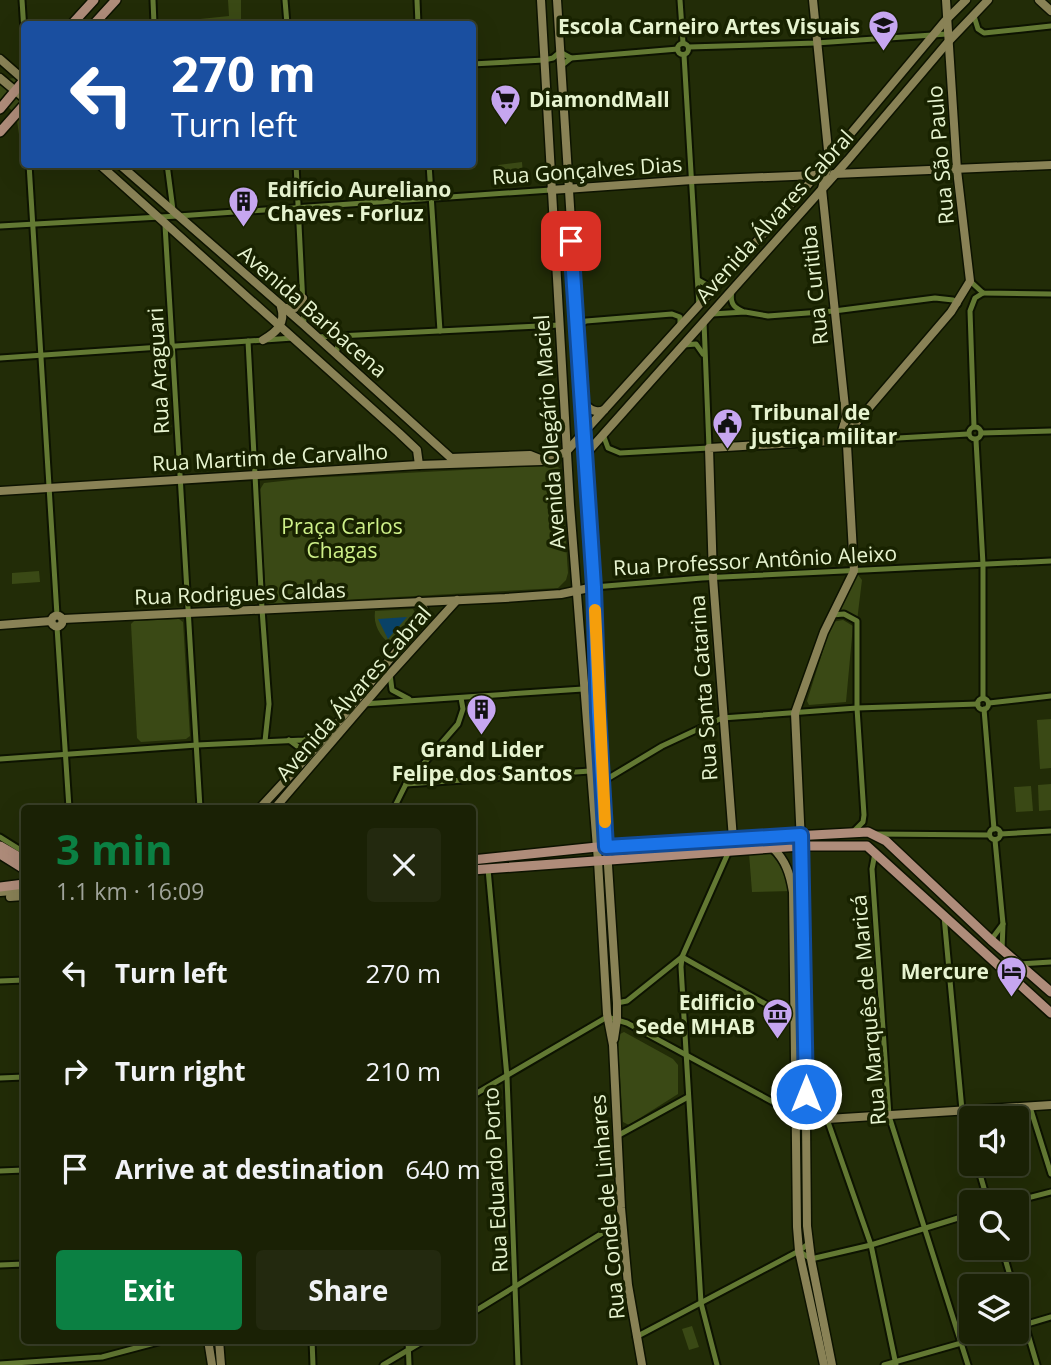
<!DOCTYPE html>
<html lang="en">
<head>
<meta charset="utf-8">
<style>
	body { margin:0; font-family:"Open Sans",sans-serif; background:#23290f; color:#f1f3f6; height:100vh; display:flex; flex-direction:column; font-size:26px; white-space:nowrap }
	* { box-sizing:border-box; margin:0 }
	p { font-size:23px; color:#9fa39a }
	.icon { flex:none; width:38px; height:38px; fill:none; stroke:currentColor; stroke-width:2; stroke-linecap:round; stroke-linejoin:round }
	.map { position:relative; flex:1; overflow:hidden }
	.details { position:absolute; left:21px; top:805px; width:455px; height:539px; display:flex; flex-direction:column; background:#1a2105; border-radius:7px; box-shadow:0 7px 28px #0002,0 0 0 2px #383e27 }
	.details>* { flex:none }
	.guide { position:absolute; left:21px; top:21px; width:455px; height:147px; border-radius:7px; box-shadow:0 7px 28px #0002,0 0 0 2px #383e27; background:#1a4fa0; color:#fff; overflow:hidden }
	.fabs { position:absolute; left:959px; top:1106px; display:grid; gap:14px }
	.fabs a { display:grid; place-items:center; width:70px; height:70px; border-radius:7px; background:#1a2105; box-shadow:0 7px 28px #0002,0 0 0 2px #383e27; font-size:35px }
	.pin { position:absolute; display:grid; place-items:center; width:60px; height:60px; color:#fff; margin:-30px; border-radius:14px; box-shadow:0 4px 10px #0006 }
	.me { position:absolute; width:77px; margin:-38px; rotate:0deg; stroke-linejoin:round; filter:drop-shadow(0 0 5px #0008) }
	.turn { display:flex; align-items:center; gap:24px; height:147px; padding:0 35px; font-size:32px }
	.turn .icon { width:91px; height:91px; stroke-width:2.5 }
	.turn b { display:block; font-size:49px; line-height:60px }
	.round { display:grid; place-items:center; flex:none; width:74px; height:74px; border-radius:7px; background:#23290f }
	.overview { display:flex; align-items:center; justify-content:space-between; height:119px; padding:0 35px }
	h1 { font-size:42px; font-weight:700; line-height:52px; color:#0b8043 }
	.primary-button { display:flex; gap:14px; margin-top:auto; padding:14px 35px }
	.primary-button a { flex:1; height:80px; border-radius:7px; background:#0b8043; color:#fff; font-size:28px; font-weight:700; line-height:80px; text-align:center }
	.primary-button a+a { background:#23290f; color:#f1f3f6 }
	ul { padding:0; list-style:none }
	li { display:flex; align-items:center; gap:21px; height:98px; padding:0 35px }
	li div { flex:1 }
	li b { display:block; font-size:26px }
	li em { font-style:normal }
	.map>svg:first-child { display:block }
</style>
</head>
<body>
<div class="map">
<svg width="1051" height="1365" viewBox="0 0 1051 1365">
	<rect width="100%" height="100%" fill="#222c07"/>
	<!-- green -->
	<g fill="#3a4915">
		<path d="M228,0H241V24H201L200,19L229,16Z"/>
		<path d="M24,32V148H21L16,114L0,100V80L14,78L22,62Z"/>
		<path d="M522,162L523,175L500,178L498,165Z"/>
		<path d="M545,407H556L557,428H545Z"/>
		<path d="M555,465L561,469L568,573L566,580L558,588L269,604L266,597L259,491L264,483L309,478Z"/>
		<path d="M39,571L40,582L12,584V573Z"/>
		<path d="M855,571L862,580L857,621L844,614L832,615Z"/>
		<path d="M413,609L416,614L390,644C380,636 373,625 375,611Z"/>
		<path d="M179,619L183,622L190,736L186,739L141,742L137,738L131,624L134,621Z"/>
		<path d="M843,620L853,626L846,702L809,705L807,701L832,622Z"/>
		<path d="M1051,719V768L1040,769L1037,720Z"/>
		<path d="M1051,784V810L1039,811L1038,785Z"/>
		<path d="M1031,786L1033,811L1016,812L1014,787Z"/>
		<path d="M767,852L779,860L793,891L752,892L749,853Z"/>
		<path d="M624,1032L673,1059L678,1065V1094L629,1125L623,1122L618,1047L620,1034Z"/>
		<path d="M692,1326L699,1347L689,1350L682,1329Z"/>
	</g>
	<!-- water -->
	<path fill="#094267" d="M407,617L388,639L378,619Z"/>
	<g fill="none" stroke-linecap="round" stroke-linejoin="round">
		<defs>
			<g id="street">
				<path d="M22,0L24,31"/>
				<path d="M153,0L154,24"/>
				<path d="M285,0L287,24"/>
				<path d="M417,0L418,24"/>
				<path d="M680,0L683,43"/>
				<path d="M974,16L978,29L984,33L1051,26"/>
				<circle cx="683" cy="49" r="5.5"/>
				<path d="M689,47L816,43L947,34"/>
				<path d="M684,55L699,306"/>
				<path d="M472,64L544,60L553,58L560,52L571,58"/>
				<path d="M561,66L571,58L678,49"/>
				<path d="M29,164L57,615"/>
				<path d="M167,164L173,210"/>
				<path d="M296,164L304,325"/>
				<path d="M429,164L440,331"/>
				<path d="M165,225L200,808"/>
				<path d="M0,226L178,216L551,190"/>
				<path d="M698,280L707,285L717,286"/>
				<path d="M970,281L983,293L1051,294"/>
				<path d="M732,291C730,301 732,307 742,311"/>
				<path d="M712,314L745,312L768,316L834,311L935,298L953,300L958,304"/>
				<path d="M577,326L586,321L672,314L680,317V324"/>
				<path d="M317,337L560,325"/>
				<path d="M248,341L262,609L269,704L265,741"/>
				<path d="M684,345L696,344L703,354"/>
				<path d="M336,354L339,341L347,336"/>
				<path d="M0,358L293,338"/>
				<circle cx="975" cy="433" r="6"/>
				<path d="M974,427L970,311L975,298L983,293"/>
				<path d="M981,433L1051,431"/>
				<path d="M604,437L608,448L620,453L709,448L704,322"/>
				<path d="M863,440L968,434"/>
				<path d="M976,440L983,564V698"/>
				<path d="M594,587L702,578L1051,561"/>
				<path d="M832,615L844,614L857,621V708L864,815L863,822L853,832"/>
				<path d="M57,627L69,808"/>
				<path d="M390,674L392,690L409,699"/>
				<circle cx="983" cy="704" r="5.5"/>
				<path d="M989,703L1051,696"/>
				<path d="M363,704L583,689"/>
				<path d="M984,709L994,829"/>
				<path d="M289,740L301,749L305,759"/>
				<path d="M0,759L197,745L304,740L327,733"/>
				<path d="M602,782L662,746L722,718L857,708L978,704"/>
				<path d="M406,784L590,771"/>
				<path d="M394,808L406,784L458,724L463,709L461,698"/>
				<circle cx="995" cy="834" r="5.5"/>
				<path d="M875,834L989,835"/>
				<path d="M1000,834L1051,831"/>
				<path d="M0,837L24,852"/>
				<path d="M995,840L1003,924L1002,950"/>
				<path d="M875,853L872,869L889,1116L968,1365"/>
				<path d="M488,869L507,1077L518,1365"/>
				<path d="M944,916L962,1110L971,1142"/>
				<path d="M991,940L1003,924"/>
				<path d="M1019,964L1051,962"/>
				<path d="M0,981L24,980"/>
				<path d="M617,1003L627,1001L682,957L796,1021"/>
				<path d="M0,1078L24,1077"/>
				<path d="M472,1096L607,1017L627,1023L795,1114"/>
				<path d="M1030,1107L1051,1174"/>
				<path d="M827,1119L871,1245L896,1365"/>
				<path d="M617,1136L688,1097"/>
				<path d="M977,1164L988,1202"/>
				<path d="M0,1171L24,1170"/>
				<path d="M1012,1202L1051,1192"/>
				<path d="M1002,1248L1013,1286"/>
				<path d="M799,1251L811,1259L871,1245L971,1214"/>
				<path d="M0,1265L24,1264"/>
				<path d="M1017,1297L1037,1365"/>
				<path d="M472,1313L622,1221"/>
				<path d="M1017,1327L1051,1317"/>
				<path d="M636,1337L799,1251L808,1244"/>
				<path d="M312,1340L313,1365"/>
				<path d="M408,1340L409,1365"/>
				<path d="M0,1364L102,1357L166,1340"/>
				<path d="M383,1365L425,1340"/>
				<path d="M717,1365L701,1303L681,967L682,957L729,851"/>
				<path d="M884,1365L1000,1332"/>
			</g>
			<g id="secondary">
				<path d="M541,0L570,505L598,861L607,1014L613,1045L621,1208L628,1285L642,1365"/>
				<path d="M557,0L594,587L598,712L617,1003V1019L614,1039"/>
				<path d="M1039,0L1051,11"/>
				<path d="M0,59L24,80"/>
				<path d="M0,78L24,98"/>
				<path d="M99,164L399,433L417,450L419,465"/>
				<path d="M119,164L304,325L451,458L530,455L540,459"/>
				<path d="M834,174L1051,165"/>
				<path d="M551,190L692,180L817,175"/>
				<path d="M284,308H295L303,298"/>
				<path d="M263,340C277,332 286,323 281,307"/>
				<path d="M582,402C589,408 594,414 604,410"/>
				<path d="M585,455L848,160L948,42L988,0"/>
				<path d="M0,491L419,465L542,461L566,452L806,187L945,21L966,0"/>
				<circle cx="57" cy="621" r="5.5"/>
				<path d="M63,619L505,598L561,594L594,587"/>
				<path d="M0,625L51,621"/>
				<path d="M260,808L330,732L422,620L424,609L419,601"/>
				<path d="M275,808L390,674L457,600"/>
				<path d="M773,848C786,861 790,874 793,892L797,1227L799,1251L824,1365"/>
				<path d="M729,851L733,839L713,578L709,448L830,441L841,435L846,417L822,189L829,160L813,0"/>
				<path d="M0,892L24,890"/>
				<path d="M10,897L24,896"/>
				<path d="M802,1116L827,1119L1051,1105"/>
				<path d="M208,1340L212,1365"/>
				<path d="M219,1340L221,1365"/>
				<path d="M832,1365L811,1259L807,1226L804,908L795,713L824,632L854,571L847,445L850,430L951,312L970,281L957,170L946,0"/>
			</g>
			<g id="primary">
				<path d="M72,24L94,0"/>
				<path d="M94,24L116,0"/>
				<path d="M0,109L24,80"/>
				<path d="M0,132L24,105"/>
				<path d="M0,846L24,860"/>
				<path d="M0,854L24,869"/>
				<path d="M472,860L597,847L868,832L886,841L991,940L1051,992"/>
				<path d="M472,870L801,846H867L1051,1013"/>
				<path d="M0,887L24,884"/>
			</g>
		</defs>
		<!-- street casing -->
		<use href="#street" stroke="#0d1301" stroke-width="9"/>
		<!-- secondary casing -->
		<use href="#secondary" stroke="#0d1301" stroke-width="11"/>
		<!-- primary casing -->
		<use href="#primary" stroke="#0d1301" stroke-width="12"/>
		<!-- street -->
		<use href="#street" stroke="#637933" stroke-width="5"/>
		<!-- secondary -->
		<use href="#secondary" stroke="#898256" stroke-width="8"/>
		<!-- primary -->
		<use href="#primary" stroke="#af8c7a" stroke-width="9"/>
	</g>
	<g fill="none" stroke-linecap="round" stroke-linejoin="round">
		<defs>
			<path id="route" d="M571,241L594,587L598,712L606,847L801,835L806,1094"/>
		</defs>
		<!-- route casing -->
		<use href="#route" stroke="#114b97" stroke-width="18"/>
		<!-- route -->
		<use href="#route" stroke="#1a73e8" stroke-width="12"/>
		<!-- slow -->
		<path stroke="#f59e0b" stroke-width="12" d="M595,610L605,822"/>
	</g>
	<!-- icons -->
	<defs>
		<symbol id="school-pin" viewBox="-11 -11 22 30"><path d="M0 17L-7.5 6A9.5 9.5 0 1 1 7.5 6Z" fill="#c6a6f0" stroke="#182200"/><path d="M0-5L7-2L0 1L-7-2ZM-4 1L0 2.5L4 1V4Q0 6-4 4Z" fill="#111"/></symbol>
		<symbol id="supermarket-pin" viewBox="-11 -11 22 30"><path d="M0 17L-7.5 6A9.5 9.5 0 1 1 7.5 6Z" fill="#c6a6f0" stroke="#182200"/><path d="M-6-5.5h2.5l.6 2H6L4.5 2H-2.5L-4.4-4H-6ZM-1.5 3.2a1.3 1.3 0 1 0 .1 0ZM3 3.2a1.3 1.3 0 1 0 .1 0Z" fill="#111"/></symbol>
		<symbol id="building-pin" viewBox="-11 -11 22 30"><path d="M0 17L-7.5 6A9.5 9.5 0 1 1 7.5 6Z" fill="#c6a6f0" stroke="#182200"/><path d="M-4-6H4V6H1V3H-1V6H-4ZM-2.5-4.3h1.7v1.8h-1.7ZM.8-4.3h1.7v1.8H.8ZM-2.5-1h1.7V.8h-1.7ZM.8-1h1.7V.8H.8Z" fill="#111"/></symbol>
		<symbol id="civic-pin" viewBox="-11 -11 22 30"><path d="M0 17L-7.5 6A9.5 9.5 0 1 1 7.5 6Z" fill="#c6a6f0" stroke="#182200"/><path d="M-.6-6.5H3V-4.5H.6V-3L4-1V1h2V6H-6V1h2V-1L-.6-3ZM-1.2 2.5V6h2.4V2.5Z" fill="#111"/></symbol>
		<symbol id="hotel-pin" viewBox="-11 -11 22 30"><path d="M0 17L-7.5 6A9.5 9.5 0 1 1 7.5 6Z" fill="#c6a6f0" stroke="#182200"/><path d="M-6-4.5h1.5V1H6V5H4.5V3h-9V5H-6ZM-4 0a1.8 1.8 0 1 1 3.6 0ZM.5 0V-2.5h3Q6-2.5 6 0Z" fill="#111"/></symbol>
		<symbol id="museum-pin" viewBox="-11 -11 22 30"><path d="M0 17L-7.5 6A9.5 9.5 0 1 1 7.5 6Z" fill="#c6a6f0" stroke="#182200"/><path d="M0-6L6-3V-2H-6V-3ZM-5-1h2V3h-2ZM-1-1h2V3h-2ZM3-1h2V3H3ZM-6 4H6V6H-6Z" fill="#111"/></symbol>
	</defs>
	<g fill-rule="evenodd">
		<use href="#school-pin" x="866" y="8" width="35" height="47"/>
		<use href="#supermarket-pin" x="488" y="82" width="35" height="47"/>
		<use href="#building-pin" x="226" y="184" width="35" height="47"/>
		<use href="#civic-pin" x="710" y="406" width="35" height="47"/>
		<use href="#building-pin" x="464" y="692" width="35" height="47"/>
		<use href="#hotel-pin" x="994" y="954" width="35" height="47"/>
		<use href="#museum-pin" x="760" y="996" width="35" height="47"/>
	</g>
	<g text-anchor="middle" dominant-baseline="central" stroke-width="7" stroke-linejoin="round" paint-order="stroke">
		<!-- poi labels -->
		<g font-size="21" font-weight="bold" fill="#e7f4d0" stroke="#182200" text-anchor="end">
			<text x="860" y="26">Escola Carneiro Artes Visuais</text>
			<text x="529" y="99" text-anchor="start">DiamondMall</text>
			<text x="267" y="189" text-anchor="start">Edifício Aureliano<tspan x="267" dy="24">Chaves - Forluz</tspan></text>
			<text x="751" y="412" text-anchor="start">Tribunal de<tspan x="751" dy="24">justiça militar</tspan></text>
			<text x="482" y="749" text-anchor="middle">Grand Lider<tspan x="482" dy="24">Felipe dos Santos</tspan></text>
			<text x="989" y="971">Mercure</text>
			<text x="755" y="1002">Edificio<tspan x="755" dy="24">Sede MHAB</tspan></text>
		</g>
		<!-- street labels -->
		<g font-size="21" fill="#e7f4d0" stroke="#182200">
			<text transform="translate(940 155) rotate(-95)">Rua São Paulo</text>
			<text transform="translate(587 170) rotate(-4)">Rua Gonçalves Dias</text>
			<text transform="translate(774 216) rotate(-48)">Avenida Álvares Cabral</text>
			<text transform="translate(814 285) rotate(-96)">Rua Curitiba</text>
			<text transform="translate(313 311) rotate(41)">Avenida Barbacena</text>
			<text transform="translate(158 371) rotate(-93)">Rua Araguari</text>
			<text transform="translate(549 432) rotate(-94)">Avenida Olegário Maciel</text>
			<text transform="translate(270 457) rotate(-3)">Rua Martim de Carvalho</text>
			<text transform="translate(755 560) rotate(-3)">Rua Professor Antônio Aleixo</text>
			<text transform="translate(240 593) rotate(-2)">Rua Rodrigues Caldas</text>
			<text transform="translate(703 688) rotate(-94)">Rua Santa Catarina</text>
			<text transform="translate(353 693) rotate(-49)">Avenida Álvares Cabral</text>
			<text transform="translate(868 1010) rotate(-95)">Rua Marquês de Maricá</text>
			<text transform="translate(495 1180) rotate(-93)">Rua Eduardo Porto</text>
			<text transform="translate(607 1207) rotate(-95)">Rua Conde de Linhares</text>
		</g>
		<!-- park labels -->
		<g font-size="21" fill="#cef088" stroke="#182200">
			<text x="342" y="526">Praça Carlos<tspan x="342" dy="24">Chagas</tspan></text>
		</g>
	</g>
</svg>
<div class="fabs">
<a><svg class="icon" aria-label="sound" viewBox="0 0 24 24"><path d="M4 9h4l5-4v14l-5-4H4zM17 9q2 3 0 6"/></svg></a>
<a><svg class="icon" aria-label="search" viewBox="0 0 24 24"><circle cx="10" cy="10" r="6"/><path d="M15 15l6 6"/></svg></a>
<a><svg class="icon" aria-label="layers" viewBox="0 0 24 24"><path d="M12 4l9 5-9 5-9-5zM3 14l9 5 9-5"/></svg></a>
</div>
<div class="pin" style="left:571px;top:241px;background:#d93025"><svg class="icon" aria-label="arrive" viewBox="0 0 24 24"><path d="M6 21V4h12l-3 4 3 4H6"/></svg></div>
<svg class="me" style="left:806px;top:1094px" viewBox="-20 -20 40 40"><circle r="17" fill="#1a73e8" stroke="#fff" stroke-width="3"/><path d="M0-11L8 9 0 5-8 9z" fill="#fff"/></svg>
<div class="guide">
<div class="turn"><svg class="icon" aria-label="left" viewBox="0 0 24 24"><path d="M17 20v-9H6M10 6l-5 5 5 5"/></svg><div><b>270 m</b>Turn left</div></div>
</div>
<section class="details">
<div class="overview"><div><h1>3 min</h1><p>1.1 km · 16:09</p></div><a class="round"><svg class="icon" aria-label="close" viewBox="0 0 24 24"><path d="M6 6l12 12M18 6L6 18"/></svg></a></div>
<ul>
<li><svg class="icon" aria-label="left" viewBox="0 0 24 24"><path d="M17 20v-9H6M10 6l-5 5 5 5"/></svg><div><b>Turn left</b></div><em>270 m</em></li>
<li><svg class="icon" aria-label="right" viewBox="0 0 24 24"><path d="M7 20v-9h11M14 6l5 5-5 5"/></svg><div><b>Turn right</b></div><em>210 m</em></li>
<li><svg class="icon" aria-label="arrive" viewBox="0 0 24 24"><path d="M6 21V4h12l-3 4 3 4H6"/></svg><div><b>Arrive at destination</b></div><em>640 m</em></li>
</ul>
<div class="primary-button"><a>Exit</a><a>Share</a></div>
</section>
</div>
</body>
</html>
